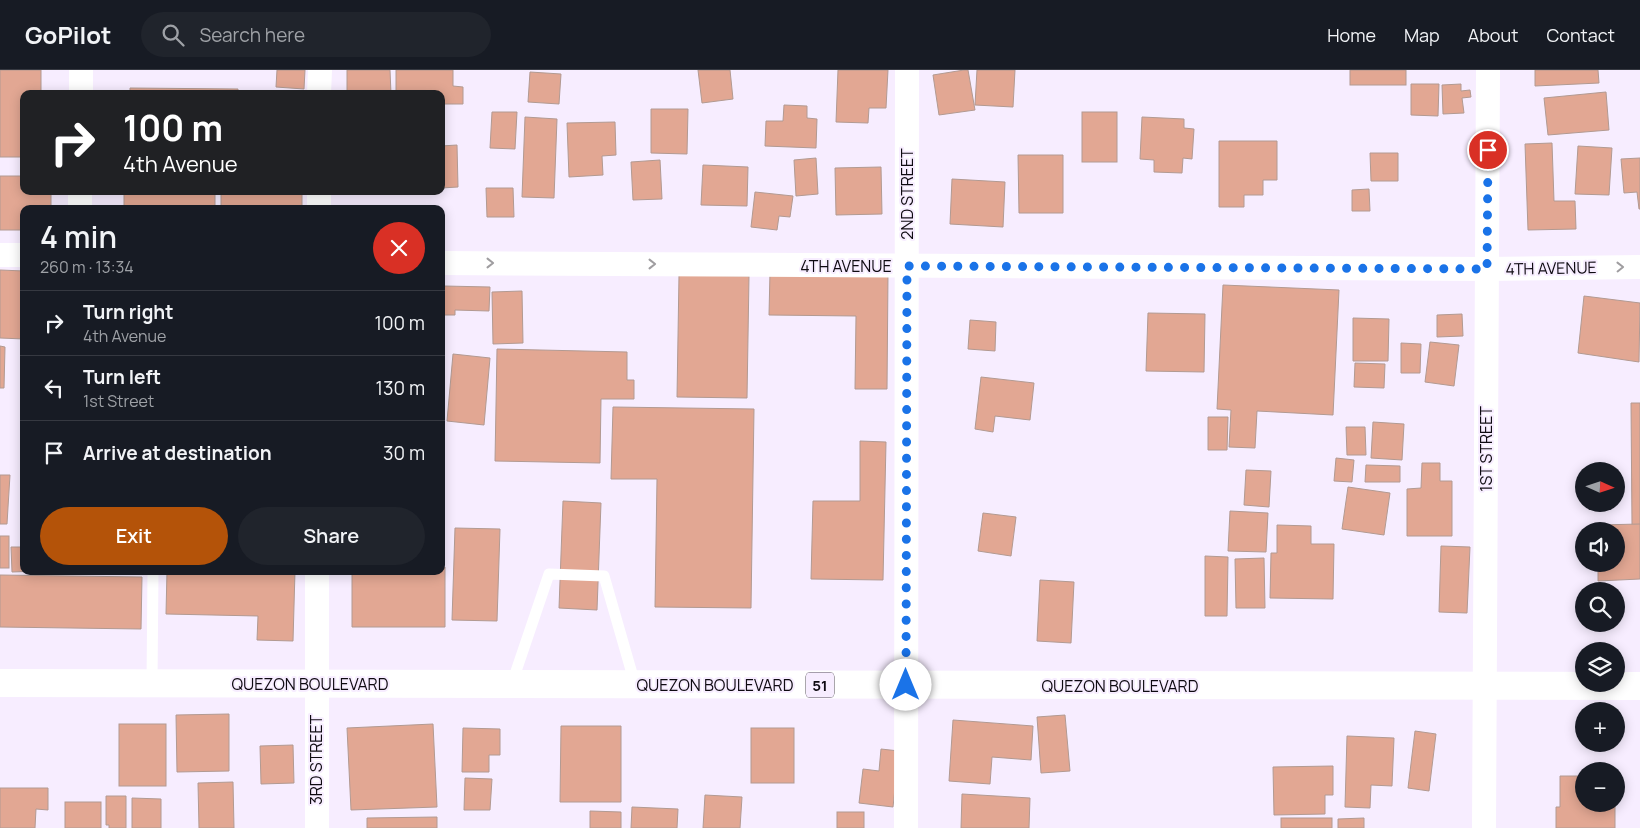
<!DOCTYPE html>
<html lang="en">
<head>
<meta charset="utf-8">
<style>
	body { margin:0; font-family:Manrope,sans-serif; background:#20242c; color:#f1f3f6; height:100vh; display:flex; flex-direction:column; font-size:19px; white-space:nowrap }
	* { box-sizing:border-box; margin:0 }
	p { font-size:16px; color:#9ea1a6 }
	.icon { flex:none; width:28px; height:28px; fill:none; stroke:currentColor; stroke-width:2; stroke-linecap:round; stroke-linejoin:round }
	.map { position:relative; flex:1; overflow:hidden }
	.side { position:absolute; left:20px; top:135px; width:425px; height:370px; display:flex; flex-direction:column; background:#171b24; border-radius:10px; box-shadow:0 2px 12px #0003 }
	.side>* { flex:none }
	.guide { position:absolute; left:20px; top:20px; width:425px; height:105px; border-radius:10px; box-shadow:0 2px 12px #0003; background:#202124; color:#fff; overflow:hidden }
	.needle { width:32px; rotate:93deg }
	.tools { position:absolute; left:1575px; top:392px; display:grid; gap:10px }
	.tools a { display:grid; place-items:center; width:50px; height:50px; border-radius:50%; background:#171b24; box-shadow:0 2px 12px #0003; font-size:25px }
	.pin { position:absolute; display:grid; place-items:center; width:42px; height:42px; color:#fff; margin:-21px; border:2px solid #fff; border-radius:50%; box-shadow:0 1px 5px #0007 }
	.me { position:absolute; width:55px; margin:-28px; rotate:0deg; stroke-linejoin:round; filter:drop-shadow(0 0 4px #0008) }
	.turn { display:flex; align-items:center; gap:18px; height:105px; padding:0 20px; font-size:22px }
	.turn .icon { width:65px; height:65px; stroke-width:2.5 }
	.turn b { display:block; font-size:35px; line-height:42px }
	.round { display:grid; place-items:center; flex:none; width:52px; height:52px; border-radius:26px; background:#20242c }
	.headline { display:flex; align-items:center; justify-content:space-between; height:85px; padding:0 20px }
	h1 { font-size:30px; font-weight:600; line-height:38px }
	.cta { display:flex; gap:10px; margin-top:auto; padding:10px 20px }
	.cta a { flex:1; height:58px; border-radius:30px; background:#b45309; color:#fff; font-size:20px; font-weight:600; line-height:58px; text-align:center }
	.cta a+a { background:#20242c; color:#f1f3f6 }
	ul { padding:0; list-style:none }
	li { display:flex; align-items:center; gap:15px; height:65px; padding:0 20px; border-top:1px solid #363941 }
	li div { flex:1 }
	li b { display:block; font-size:19px }
	li em { font-style:normal }
	header { display:flex; align-items:center; gap:30px; box-sizing:border-box; height:70px; padding:0 25px; background:#171b24; border-bottom:1px solid #363941 }
	header strong { font-size:24px }
	nav { display:flex; gap:28px; margin-inline-start:auto; font-size:18px }
	.search { width:350px; height:45px; background:#20242c; display:flex; align-items:center; gap:12px; box-sizing:border-box; padding:0 18px; border-radius:28px; color:#9ea1a6; font-size:19px }
	.map>svg:first-child { display:block }
</style>
</head>
<body>
<header>
<strong>GoPilot</strong>
<div class="search"><svg class="icon" aria-label="search" viewBox="0 0 24 24"><circle cx="10" cy="10" r="6"/><path d="M15 15l6 6"/></svg>Search here</div>
<nav><a>Home</a><a>Map</a><a>About</a><a>Contact</a></nav>
</header>
<div class="map">
<svg width="1640" height="758" viewBox="0 0 1640 758">
	<rect width="100%" height="100%" fill="#f7edff"/>
	<!-- building -->
	<g fill="#e2a793" stroke="#b29a92">
		<path d="M0,0H41V24H24V87H0Z"/>
		<path d="M277,0H305L304,19L276,17Z"/>
		<path d="M347,0H390L391,24L347,23Z"/>
		<path d="M396,0H453V16L463,17V34H441V24H396Z"/>
		<path d="M698,0H730L733,29L702,33Z"/>
		<path d="M838,0H888L886,38H869L868,53L836,52Z"/>
		<path d="M964,0H968L975,40L939,45L933,5Z"/>
		<path d="M977,0H1015L1013,37L975,35Z"/>
		<rect x="1350" y="0" width="56" height="15"/>
		<path d="M1535,0H1598L1599,13L1535,16Z"/>
		<path d="M530,2L561,4L559,34L528,32Z"/>
		<path d="M1411,14H1439L1438,46L1411,45Z"/>
		<path d="M1461,14V21L1470,20L1471,27L1462,28L1464,43L1443,44L1442,15Z"/>
		<path d="M130,18L238,19V24H130Z"/>
		<path d="M254,22L285,24H254Z"/>
		<path d="M1606,22L1609,60L1548,65L1544,28Z"/>
		<path d="M784,35L807,36V48L817,49L816,78L765,76L766,51H783Z"/>
		<path d="M651,39H688L687,84L651,83Z"/>
		<path d="M492,42H517L515,79L490,78Z"/>
		<rect x="1082" y="42" width="35" height="50"/>
		<path d="M525,47L557,49L554,128L522,127Z"/>
		<path d="M1142,47L1184,49V58L1194,59L1192,89L1183,88L1182,103L1154,102V90L1140,89Z"/>
		<path d="M615,52L616,85L602,86L603,105L569,107L567,53Z"/>
		<path d="M1219,71H1277V110H1263V125H1244V137H1219Z"/>
		<path d="M1552,73L1554,131H1575L1576,159L1528,160L1525,74Z"/>
		<path d="M457,75L458,117L441,118V76Z"/>
		<path d="M1578,76L1612,78L1609,125L1575,124Z"/>
		<path d="M1370,83H1398V111H1371Z"/>
		<path d="M1018,85H1063V143H1019Z"/>
		<path d="M816,88L818,124L796,126L794,90Z"/>
		<path d="M1640,88V139H1639L1637,122L1624,123L1621,89Z"/>
		<path d="M660,90L662,129L633,130L631,92Z"/>
		<path d="M703,95L748,97L747,136L701,135Z"/>
		<path d="M881,97L882,144L836,145L835,98Z"/>
		<path d="M0,106H24V121H51V139H24V160H0Z"/>
		<path d="M952,109L1005,112L1003,157L950,154Z"/>
		<path d="M486,118H513L514,147H487Z"/>
		<path d="M1369,119L1370,141H1352V120Z"/>
		<rect x="124" y="121" width="91" height="18"/>
		<rect x="221" y="121" width="81" height="18"/>
		<path d="M755,122L793,126L790,147L779,146L777,160L751,157Z"/>
		<path d="M388,136H410L409,139H388Z"/>
		<path d="M0,200L24,201V269L0,268Z"/>
		<path d="M770,202L888,203L887,319H855L856,246L769,245Z"/>
		<path d="M679,205L749,206L747,328L677,327Z"/>
		<path d="M1223,215L1339,220L1333,345L1257,341L1255,378L1229,377L1231,340L1217,339Z"/>
		<path d="M444,216L490,217L489,241L455,240V245H443Z"/>
		<path d="M522,221L523,273L493,274L492,222Z"/>
		<path d="M1584,226L1640,233L1639,292L1578,283Z"/>
		<path d="M1148,243L1205,244L1204,302L1146,301Z"/>
		<path d="M1462,244L1463,266L1437,267V245Z"/>
		<path d="M1353,248L1389,249L1388,291H1353Z"/>
		<path d="M970,250L996,252L995,281L968,279Z"/>
		<path d="M1430,272L1459,275L1454,316L1425,312Z"/>
		<path d="M1401,273L1421,274L1420,303H1401Z"/>
		<path d="M0,276L5,277L4,318H0Z"/>
		<path d="M497,279L627,282V310H634V329H601L600,393L495,391Z"/>
		<path d="M453,284L490,288L484,355L447,351Z"/>
		<path d="M1355,293L1385,294L1384,318L1354,317Z"/>
		<path d="M981,307L1034,313L1030,350L995,346L993,362L975,359Z"/>
		<path d="M1631,333H1640V455H1632Z"/>
		<path d="M613,337L754,339L751,538L655,537L657,409H611Z"/>
		<path d="M1208,347H1228L1227,380H1208Z"/>
		<path d="M1373,352L1404,354L1402,390L1371,388Z"/>
		<path d="M1346,357H1365L1366,385H1347Z"/>
		<path d="M860,371L886,372L883,510L811,509L813,431H860Z"/>
		<path d="M1336,388L1354,390L1352,412L1334,411Z"/>
		<path d="M1422,393H1440V411H1452V466H1407V419L1421,418Z"/>
		<path d="M1366,395L1400,396V412H1365Z"/>
		<path d="M1246,400L1271,401L1269,437L1244,435Z"/>
		<path d="M0,405H10L7,454H0Z"/>
		<path d="M1348,417L1390,423L1384,465L1342,459Z"/>
		<path d="M563,431L601,433L597,540L559,538Z"/>
		<path d="M1230,441L1268,443L1266,482L1228,481Z"/>
		<path d="M983,443L1016,447L1011,486L978,481Z"/>
		<path d="M1640,454V509L1598,511V494H1616V461H1597V455Z"/>
		<path d="M1277,455L1311,456V474H1334L1333,529L1270,528L1271,483H1277Z"/>
		<path d="M455,458L500,459L497,551L452,550Z"/>
		<rect x="0" y="466" width="9" height="32"/>
		<path d="M1441,476L1470,477L1467,543L1439,542Z"/>
		<path d="M11,477H24V501H38L12,502Z"/>
		<path d="M1205,486L1228,487L1227,546H1205Z"/>
		<path d="M1264,488L1265,538H1236L1235,489Z"/>
		<path d="M441,497H445V557H352V501H441Z"/>
		<path d="M167,501H295L293,571L257,570L258,546L166,544Z"/>
		<path d="M0,505L142,507L141,559L0,557Z"/>
		<path d="M1040,510L1074,512L1071,573L1037,571Z"/>
		<path d="M229,644V701L177,702L176,645Z"/>
		<path d="M1065,645L1070,701L1041,703L1037,647Z"/>
		<path d="M953,650L1033,656L1031,690L992,687L990,714L949,711Z"/>
		<rect x="119" y="654" width="47" height="62"/>
		<path d="M433,654L437,737L351,740L347,658Z"/>
		<path d="M561,656H621V732H560Z"/>
		<path d="M463,658L500,659V685H489V702H462Z"/>
		<rect x="751" y="658" width="43" height="55"/>
		<path d="M1415,661L1436,664L1429,721L1408,718Z"/>
		<path d="M1347,666L1394,668L1392,716L1371,715L1370,738L1345,737Z"/>
		<path d="M293,675L294,713L261,714L260,676Z"/>
		<path d="M881,679L899,681L893,737L859,733L863,699L879,701Z"/>
		<path d="M1333,696V725H1325V744L1274,745L1273,697Z"/>
		<path d="M1560,706H1584V734H1615V758H1556V737H1560Z"/>
		<path d="M465,708L492,709L490,740H464Z"/>
		<path d="M233,712L234,758H199L198,713Z"/>
		<path d="M0,718H48V740L36,739L35,758H0Z"/>
		<path d="M962,724L1030,728L1029,758H961Z"/>
		<path d="M705,725L742,727L740,758H703Z"/>
		<path d="M106,726H126V758H109V755H106Z"/>
		<path d="M132,728L161,729V758H132Z"/>
		<rect x="65" y="732" width="36" height="26"/>
		<path d="M632,737L678,739L677,758H631Z"/>
		<path d="M590,741L621,742V758H590Z"/>
		<rect x="837" y="742" width="27" height="16"/>
		<path d="M437,747V758H367V748Z"/>
		<rect x="1281" y="748" width="51" height="10"/>
		<path d="M1364,748V758H1338V749Z"/>
	</g>
	<g fill="none" stroke-linecap="round" stroke-linejoin="round">
		<!-- lane -->
		<g stroke="#fff" stroke-width="11">
			<path d="M152,613L153,501"/>
			<path d="M512,613L549,504L604,506L635,614"/>
		</g>
		<!-- street -->
		<g stroke="#fff" stroke-width="24">
			<path d="M81,24V0"/>
			<path d="M319,24L320,0"/>
			<path d="M80,139V121"/>
			<path d="M319,139V121"/>
			<path d="M0,185H24"/>
			<path d="M441,193L1487,199L1640,197"/>
			<path d="M317,758V501"/>
			<path d="M906,758L907,0"/>
			<path d="M1484,758L1488,0"/>
		</g>
		<!-- highway -->
		<path stroke="#fff" stroke-width="28" d="M0,613L1640,616"/>
	</g>
	<!-- one-way arrows -->
	<defs><path id="oneway-chevron" d="M-2-3.5L2.5 0L-2 3.5" fill="none" stroke-width="1.6" stroke-linecap="round" stroke-linejoin="round" transform="scale(1.25)"/></defs>
	<g stroke="#9f9da0">
		<use href="#oneway-chevron" transform="translate(490 193)"/>
		<use href="#oneway-chevron" transform="translate(652 194)"/>
		<use href="#oneway-chevron" transform="translate(1620 197) rotate(-1)"/>
	</g>
	<g fill="none" stroke-linecap="round" stroke-linejoin="round">
		<!-- route -->
		<path stroke="#1a73e8" stroke-width="9" stroke-dasharray="0 16.2" d="M906,615L907,196L1487,199L1488,80"/>
	</g>
	<g text-anchor="middle" dominant-baseline="central" stroke-width="4" stroke-linejoin="round" paint-order="stroke">
		<!-- shield labels -->
		<rect fill="#f7edff" stroke="#544e58" stroke-width="1" x="806" y="602.5" width="28" height="25" rx="4"/>
		<g font-size="15" font-weight="bold" fill="#0e0a11">
			<text x="820" y="615">51</text>
		</g>
		<!-- street labels -->
		<g font-size="16" fill="#0e0a11" stroke="#f7edff">
			<text transform="translate(907 124) rotate(-90)">2ND STREET</text>
			<text x="846" y="196">4TH AVENUE</text>
			<text transform="translate(1551 198) rotate(-1)">4TH AVENUE</text>
			<text transform="translate(1486 379) rotate(-90)">1ST STREET</text>
			<text x="310" y="614">QUEZON BOULEVARD</text>
			<text x="715" y="615">QUEZON BOULEVARD</text>
			<text x="1120" y="616">QUEZON BOULEVARD</text>
			<text transform="translate(316 690) rotate(-90)">3RD STREET</text>
		</g>
	</g>
</svg>
<div class="tools">
<a><svg class="needle" viewBox="-14 -14 28 28"><path d="M0-13l5 13h-10z" fill="#e53935"/><path d="M0 13l5-13h-10z" fill="#9ea1a6"/></svg></a>
<a><svg class="icon" aria-label="sound" viewBox="0 0 24 24"><path d="M4 9h4l5-4v14l-5-4H4zM17 9q2 3 0 6"/></svg></a>
<a><svg class="icon" aria-label="search" viewBox="0 0 24 24"><circle cx="10" cy="10" r="6"/><path d="M15 15l6 6"/></svg></a>
<a><svg class="icon" aria-label="layers" viewBox="0 0 24 24"><path d="M12 4l9 5-9 5-9-5zM3 14l9 5 9-5"/></svg></a>
<a>+</a>
<a>−</a>
</div>
<div class="pin" style="left:1488px;top:80px;background:#d93025"><svg class="icon" aria-label="arrive" viewBox="0 0 24 24"><path d="M6 21V4h12l-3 4 3 4H6"/></svg></div>
<svg class="me" style="left:906px;top:615px" viewBox="-20 -20 40 40"><circle r="19" fill="#fff"/><path d="M0-13L10 11 0 6-10 11z" fill="#1a73e8"/></svg>
<div class="guide">
<div class="turn"><svg class="icon" aria-label="right" viewBox="0 0 24 24"><path d="M7 20v-9h11M14 6l5 5-5 5"/></svg><div><b>100 m</b>4th Avenue</div></div>
</div>
<section class="side">
<div class="headline"><div><h1>4 min</h1><p>260 m · 13:34</p></div><a class="round" style="background:#d93025;color:#fff"><svg class="icon" aria-label="close" viewBox="0 0 24 24"><path d="M6 6l12 12M18 6L6 18"/></svg></a></div>
<ul>
<li><svg class="icon" aria-label="right" viewBox="0 0 24 24"><path d="M7 20v-9h11M14 6l5 5-5 5"/></svg><div><b>Turn right</b><p>4th Avenue</p></div><em>100 m</em></li>
<li><svg class="icon" aria-label="left" viewBox="0 0 24 24"><path d="M17 20v-9H6M10 6l-5 5 5 5"/></svg><div><b>Turn left</b><p>1st Street</p></div><em>130 m</em></li>
<li><svg class="icon" aria-label="arrive" viewBox="0 0 24 24"><path d="M6 21V4h12l-3 4 3 4H6"/></svg><div><b>Arrive at destination</b></div><em>30 m</em></li>
</ul>
<div class="cta"><a>Exit</a><a>Share</a></div>
</section>
</div>
</body>
</html>
